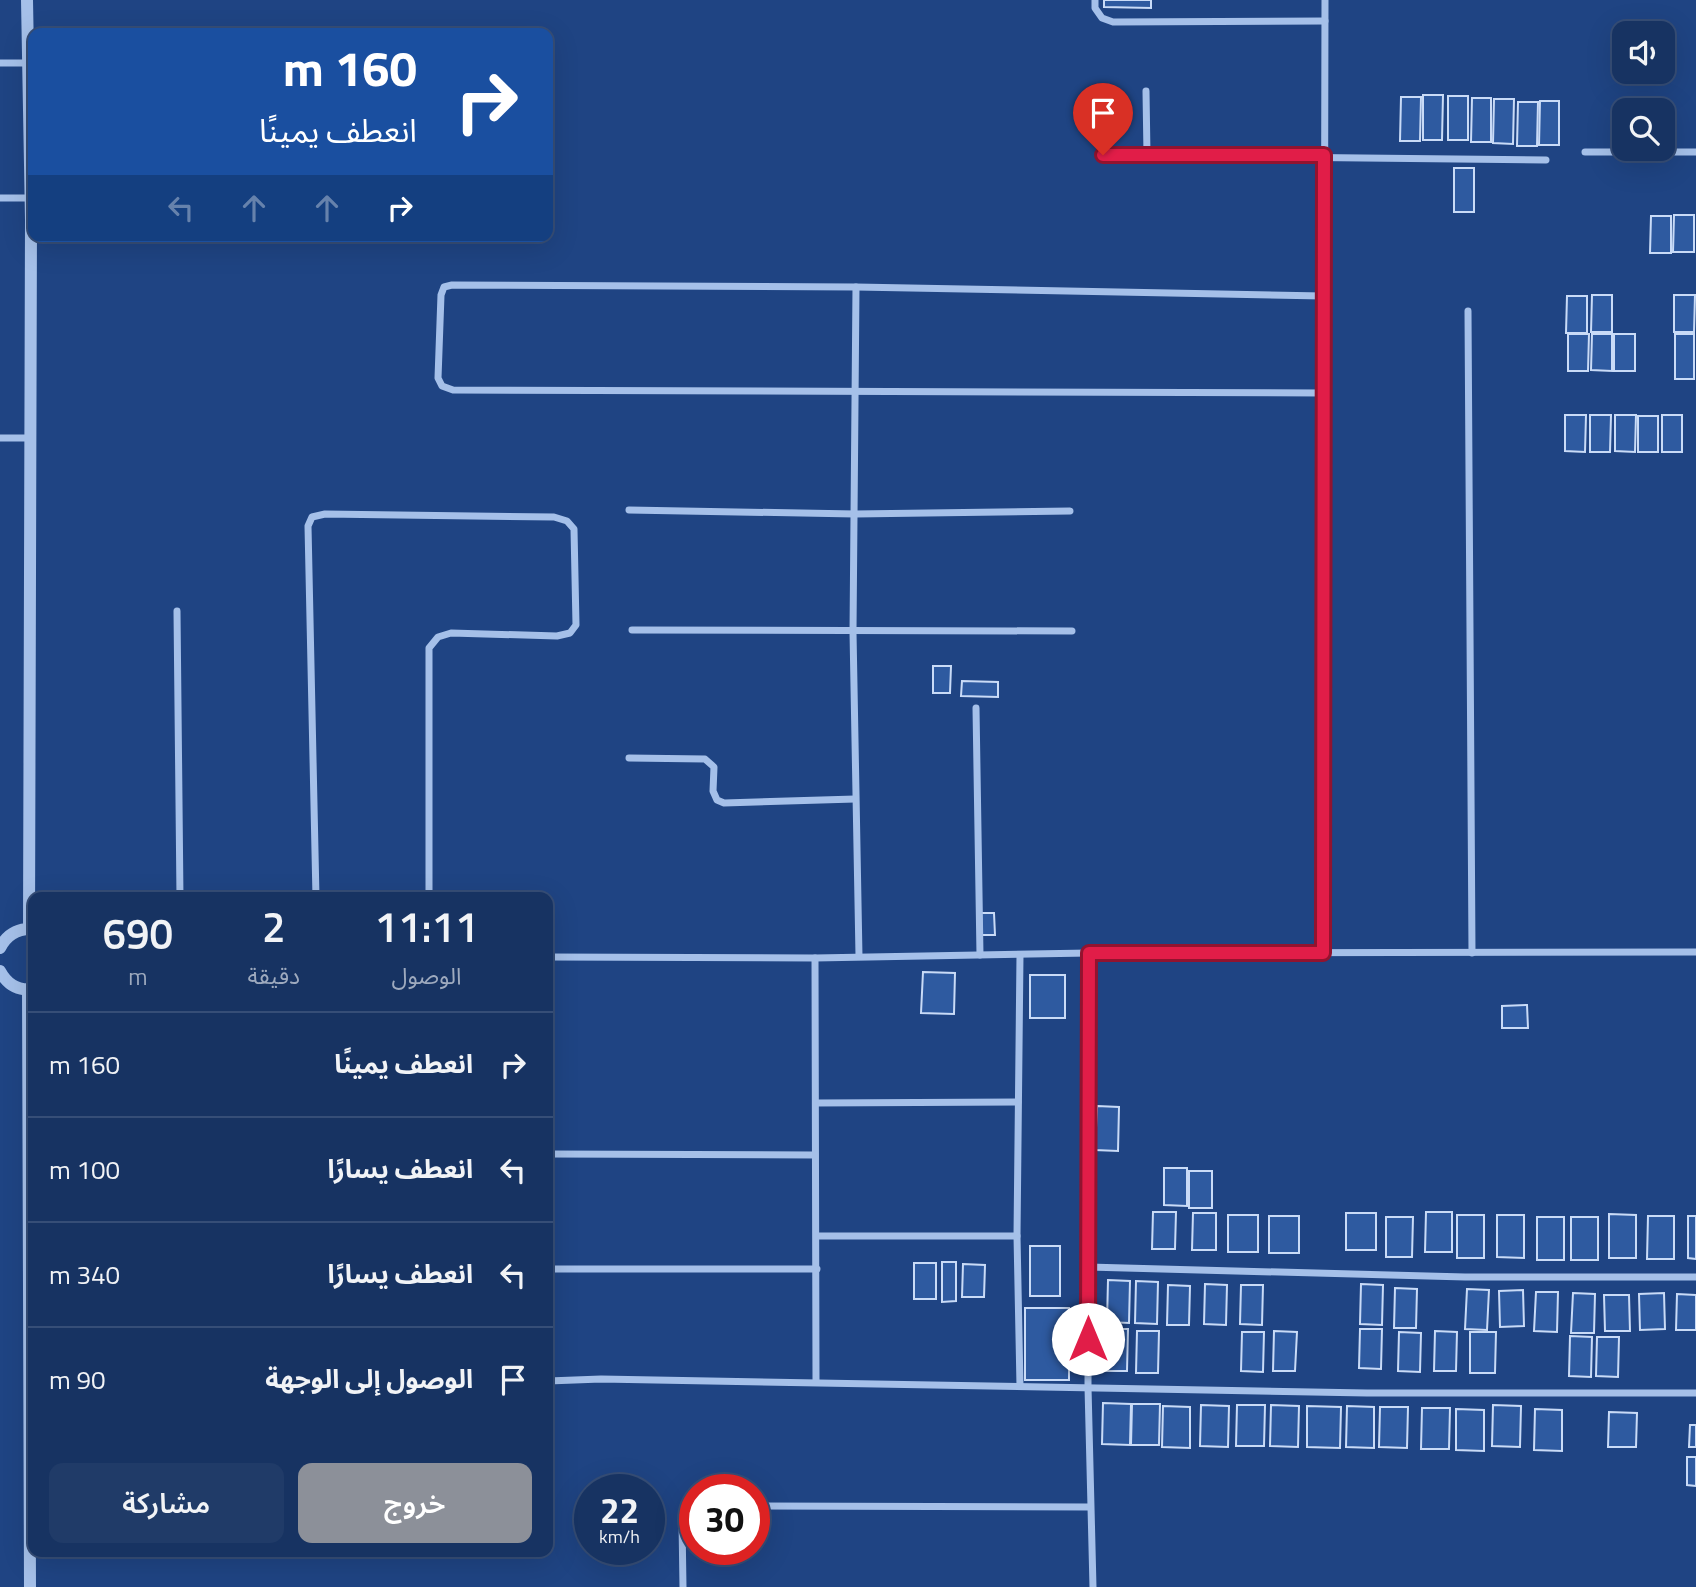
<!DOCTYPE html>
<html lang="ar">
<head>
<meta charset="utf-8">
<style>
	body { margin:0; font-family:"Titillium Web","Noto Sans Arabic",sans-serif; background:#203b68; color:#f1f3f6; direction:rtl; height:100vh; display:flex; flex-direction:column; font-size:26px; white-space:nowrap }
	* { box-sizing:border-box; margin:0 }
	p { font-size:23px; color:#9eaabe }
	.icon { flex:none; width:38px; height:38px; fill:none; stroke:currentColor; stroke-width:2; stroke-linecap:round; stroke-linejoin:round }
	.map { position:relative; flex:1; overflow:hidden; direction:ltr }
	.drawer { position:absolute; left:28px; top:892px; width:525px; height:665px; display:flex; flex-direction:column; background:#173362; border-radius:14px; box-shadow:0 7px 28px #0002,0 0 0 2px #364e77; direction:rtl }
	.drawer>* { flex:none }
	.guide { position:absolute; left:28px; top:28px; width:525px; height:214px; border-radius:14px; box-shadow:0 7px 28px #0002,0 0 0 2px #364e77; direction:rtl; background:#1a4fa0; color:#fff; overflow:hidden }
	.tools { position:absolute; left:1612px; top:21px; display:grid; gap:14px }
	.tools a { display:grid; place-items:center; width:63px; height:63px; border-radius:14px; background:#173362; box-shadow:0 7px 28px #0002,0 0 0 2px #364e77; font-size:35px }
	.speed { position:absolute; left:574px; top:1474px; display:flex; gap:14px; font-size:35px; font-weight:700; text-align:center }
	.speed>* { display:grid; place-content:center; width:91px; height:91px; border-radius:50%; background:#173362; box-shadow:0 7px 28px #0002,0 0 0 2px #364e77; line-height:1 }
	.speed small { font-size:18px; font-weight:400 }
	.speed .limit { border:10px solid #d22; background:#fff; color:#111 }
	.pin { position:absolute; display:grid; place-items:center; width:60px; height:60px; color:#fff; margin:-72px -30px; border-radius:50% 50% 50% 0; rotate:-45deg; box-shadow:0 0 7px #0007 }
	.pin .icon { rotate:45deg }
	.me { position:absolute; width:77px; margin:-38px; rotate:0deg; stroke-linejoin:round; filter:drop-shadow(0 0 5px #0008) }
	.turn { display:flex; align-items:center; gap:24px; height:147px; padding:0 21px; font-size:32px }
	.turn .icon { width:91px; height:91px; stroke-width:2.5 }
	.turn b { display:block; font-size:49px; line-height:60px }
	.lanes { display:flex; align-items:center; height:66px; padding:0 21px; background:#0003; justify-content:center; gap:35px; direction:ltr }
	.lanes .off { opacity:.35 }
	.eta { display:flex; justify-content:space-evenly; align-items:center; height:119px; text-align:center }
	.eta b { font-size:42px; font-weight:600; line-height:49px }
	.cta { display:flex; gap:14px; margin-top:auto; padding:14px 21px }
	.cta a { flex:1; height:80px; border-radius:14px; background:#8c9099; color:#fff; font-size:28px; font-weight:600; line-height:80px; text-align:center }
	.cta a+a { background:#203b68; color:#f1f3f6 }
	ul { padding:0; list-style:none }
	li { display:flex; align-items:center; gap:21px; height:105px; padding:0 21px; border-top:2px solid #364e77 }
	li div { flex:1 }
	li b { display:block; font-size:26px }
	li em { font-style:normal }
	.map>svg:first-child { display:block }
</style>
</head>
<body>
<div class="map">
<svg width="1696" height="1587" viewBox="0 0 1696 1587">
	<rect width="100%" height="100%" fill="#1f4483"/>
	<!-- building -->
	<g fill="#2e5aa0" stroke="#c9dbf7" stroke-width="2">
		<path d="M1104,0H1151V8L1104,7Z"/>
		<path d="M1423,95H1443L1442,140H1423Z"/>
		<rect x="1448" y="96" width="20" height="44"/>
		<path d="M1401,97H1421L1420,141H1400Z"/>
		<path d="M1472,98H1491V142H1471Z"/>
		<path d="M1494,99H1514L1513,144L1493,143Z"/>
		<path d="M1540,101H1559V145H1539Z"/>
		<path d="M1518,102H1538L1537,146H1517Z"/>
		<rect x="1454" y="168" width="20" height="44"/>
		<path d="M1674,215H1694V252H1673Z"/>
		<path d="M1651,216H1671V253H1650Z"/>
		<path d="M1592,295H1612V332H1591Z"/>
		<path d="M1674,295H1695L1694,332H1674Z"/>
		<path d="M1567,296H1587V333H1566Z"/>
		<path d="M1568,334H1589L1588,371H1568Z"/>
		<path d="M1592,334H1612V371L1591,370Z"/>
		<rect x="1614" y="334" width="21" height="37"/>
		<rect x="1675" y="334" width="19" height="45"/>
		<path d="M1565,415H1586L1585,452L1565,451Z"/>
		<path d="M1590,415H1611L1610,452H1590Z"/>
		<path d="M1615,415H1636L1635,452L1615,451Z"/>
		<rect x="1662" y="415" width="20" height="37"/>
		<rect x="1638" y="416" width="20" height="36"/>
		<path d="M933,666H951L950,693H933Z"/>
		<path d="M962,681L998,682V697L961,696Z"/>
		<path d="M981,913H994L995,935H982Z"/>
		<path d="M923,972L955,973L954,1014L921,1013Z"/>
		<rect x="1030" y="975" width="35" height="43"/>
		<path d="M1527,1005L1528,1028H1502V1006Z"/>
		<path d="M1097,1106L1119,1107L1118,1151L1095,1150Z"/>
		<path d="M1164,1168H1187V1206L1164,1205Z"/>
		<rect x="1189" y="1171" width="23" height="37"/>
		<path d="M1153,1212H1176L1175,1249H1152Z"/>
		<path d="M1426,1212H1452V1252H1425Z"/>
		<path d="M1193,1213H1216V1250H1192Z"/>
		<rect x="1346" y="1213" width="30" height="37"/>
		<path d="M1609,1214L1636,1215V1258H1609Z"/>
		<rect x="1228" y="1215" width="30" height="37"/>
		<rect x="1457" y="1215" width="27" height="43"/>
		<path d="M1497,1215H1524V1258L1497,1257Z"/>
		<rect x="1269" y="1216" width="30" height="37"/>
		<path d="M1648,1216H1674V1259H1647Z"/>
		<path d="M1688,1216H1696V1259L1688,1258Z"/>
		<path d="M1386,1217H1413L1412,1257H1386Z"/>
		<rect x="1537" y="1217" width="27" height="43"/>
		<rect x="1571" y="1217" width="27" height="43"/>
		<rect x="1030" y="1246" width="30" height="50"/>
		<path d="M942,1262H956V1301L942,1302Z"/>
		<rect x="914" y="1263" width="22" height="36"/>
		<path d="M963,1264L985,1265L984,1297H962Z"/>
		<path d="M1108,1280L1130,1281L1129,1323L1107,1322Z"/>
		<path d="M1136,1281L1158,1282L1157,1324L1135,1323Z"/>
		<path d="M1205,1284L1227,1285L1226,1325L1204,1324Z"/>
		<path d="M1361,1284L1383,1285L1382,1325L1360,1324Z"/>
		<path d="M1168,1285L1190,1286L1189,1325H1167Z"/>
		<path d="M1241,1285H1263L1262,1325L1240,1324Z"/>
		<path d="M1395,1288L1417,1289L1416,1328H1394Z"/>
		<path d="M1467,1289L1489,1290L1487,1330L1465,1329Z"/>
		<path d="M1523,1290L1524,1326L1500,1327L1499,1291Z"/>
		<path d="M1536,1292H1558L1557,1332L1534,1331Z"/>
		<path d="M1573,1293L1595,1294L1594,1333H1571Z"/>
		<path d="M1664,1293L1665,1329L1640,1330L1639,1294Z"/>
		<path d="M1677,1294L1696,1295V1330H1676Z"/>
		<path d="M1604,1295H1629L1630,1331H1605Z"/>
		<rect x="1025" y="1308" width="44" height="72"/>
		<path d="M1106,1329H1128L1127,1371H1105Z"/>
		<path d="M1360,1329H1382L1381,1369L1359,1368Z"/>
		<path d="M1137,1331H1159L1158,1373H1136Z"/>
		<path d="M1274,1331L1297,1332L1295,1371H1273Z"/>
		<path d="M1435,1331L1457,1332L1456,1371H1434Z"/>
		<path d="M1242,1332H1264L1263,1372L1241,1371Z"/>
		<path d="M1399,1332L1421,1333L1420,1372L1398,1371Z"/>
		<path d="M1470,1332H1496L1495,1373H1470Z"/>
		<path d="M1570,1336L1592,1337L1591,1377L1569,1376Z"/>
		<path d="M1597,1337H1619L1618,1377L1596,1376Z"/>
		<path d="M1103,1403L1131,1404L1130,1445L1102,1444Z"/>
		<path d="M1132,1404H1160L1159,1445H1131Z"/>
		<path d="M1201,1405L1229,1406L1228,1447L1200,1446Z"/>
		<path d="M1237,1405H1265L1264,1446H1236Z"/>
		<path d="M1271,1405L1299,1406L1298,1447L1270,1446Z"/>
		<path d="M1493,1405L1521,1406L1520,1447L1492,1446Z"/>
		<path d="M1163,1406L1190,1407V1448L1162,1447Z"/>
		<path d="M1307,1406L1341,1407L1340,1448L1307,1447Z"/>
		<path d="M1347,1406L1374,1407V1448L1346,1447Z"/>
		<path d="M1380,1407H1408L1407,1448L1379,1447Z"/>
		<path d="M1422,1408H1450L1449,1449H1421Z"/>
		<path d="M1456,1409L1484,1410V1451L1456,1450Z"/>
		<path d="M1535,1409L1562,1410V1451L1534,1450Z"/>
		<path d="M1609,1412L1637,1413L1636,1447H1608Z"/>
		<path d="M1690,1425H1696V1447H1689Z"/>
		<path d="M1687,1457H1696V1486L1687,1485Z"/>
	</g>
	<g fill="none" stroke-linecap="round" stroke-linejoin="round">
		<!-- minor -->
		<g stroke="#a5c0e9" stroke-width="7">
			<path d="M1095,0V8L1102,18L1113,22L1325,21"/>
			<path d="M0,63H28"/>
			<path d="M1146,91L1147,155"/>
			<path d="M1585,152H1696"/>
			<path d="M1103,155L1546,160"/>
			<path d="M0,198H30"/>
			<path d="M856,287L853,632L859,956"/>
			<path d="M1323,296L856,287L452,285L444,287L441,295L438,378L442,386L453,390L1323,393"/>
			<path d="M1468,311L1472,953"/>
			<path d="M0,438H29"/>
			<path d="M629,510L855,514L1070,511"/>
			<path d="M177,611L180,898"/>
			<path d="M632,630L1072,631"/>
			<path d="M976,708L980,955"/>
			<path d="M629,758L705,759L714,767L713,791L717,800L724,803L855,799"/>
			<path d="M316,898L308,526L312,517L325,514L554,517L567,521L574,529L576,625L570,633L557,636L451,633L438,637L429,648V898"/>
			<path d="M1323,952L1325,0"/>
			<path d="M1089,953L1088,1387L1093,1587"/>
			<path d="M1020,955L1017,1236L1020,1386"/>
			<path d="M548,957L815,958L1089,953L1696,952"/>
			<path d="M815,958L816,1382"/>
			<path d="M816,1103L1018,1102"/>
			<path d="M548,1154L815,1155"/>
			<path d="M817,1236H1017"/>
			<path d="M1088,1267L1465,1277H1696"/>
			<path d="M548,1269H817"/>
			<path d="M548,1381L601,1379L1367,1393H1696"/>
			<path d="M754,1506L1090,1507"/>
			<path d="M683,1587L682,1522L685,1512L695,1506"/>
		</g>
		<!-- tertiary -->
		<g stroke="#a5c0e9" stroke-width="12">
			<path d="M27,0L31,220L29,928"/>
			<path d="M0,948C7,934 18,928 33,929"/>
			<path d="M0,971C7,984 18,991 33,989"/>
			<path d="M28,990L30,1587"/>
		</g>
	</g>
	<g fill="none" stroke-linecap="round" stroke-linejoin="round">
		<defs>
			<path id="route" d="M1088,1339L1089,953H1323L1324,155H1103"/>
		</defs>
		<!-- route casing -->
		<use href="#route" stroke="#92132f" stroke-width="18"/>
		<!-- route -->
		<use href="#route" stroke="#e11d48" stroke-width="12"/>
	</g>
</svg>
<div class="tools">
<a><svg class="icon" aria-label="sound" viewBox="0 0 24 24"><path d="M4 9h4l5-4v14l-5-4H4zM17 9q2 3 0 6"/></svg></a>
<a><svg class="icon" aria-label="search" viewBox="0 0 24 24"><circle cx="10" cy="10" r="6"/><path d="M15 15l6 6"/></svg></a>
</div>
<div class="speed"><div>22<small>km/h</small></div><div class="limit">30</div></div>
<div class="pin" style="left:1103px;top:155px;background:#d93025"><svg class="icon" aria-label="arrive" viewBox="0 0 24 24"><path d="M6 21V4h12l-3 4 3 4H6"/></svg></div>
<svg class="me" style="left:1088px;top:1339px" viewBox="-20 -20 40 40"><circle r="19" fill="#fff"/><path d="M0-13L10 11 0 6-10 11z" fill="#e11d48"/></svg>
<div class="guide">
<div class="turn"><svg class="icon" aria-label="right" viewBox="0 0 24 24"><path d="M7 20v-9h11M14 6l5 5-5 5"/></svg><div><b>160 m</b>انعطف يمينًا</div></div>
<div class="lanes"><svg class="icon off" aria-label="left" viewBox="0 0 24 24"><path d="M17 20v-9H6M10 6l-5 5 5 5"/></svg><svg class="icon off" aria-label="ahead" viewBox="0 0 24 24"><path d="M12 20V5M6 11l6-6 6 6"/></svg><svg class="icon off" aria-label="ahead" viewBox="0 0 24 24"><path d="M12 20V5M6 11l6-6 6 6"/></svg><svg class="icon" aria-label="right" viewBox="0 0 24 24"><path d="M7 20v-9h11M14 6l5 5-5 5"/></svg></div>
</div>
<section class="drawer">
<div class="eta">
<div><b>11:11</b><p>الوصول</p></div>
<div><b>2</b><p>دقيقة</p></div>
<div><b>690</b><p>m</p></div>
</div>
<ul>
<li><svg class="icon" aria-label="right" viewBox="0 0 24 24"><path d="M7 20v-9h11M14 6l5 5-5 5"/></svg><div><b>انعطف يمينًا</b></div><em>160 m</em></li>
<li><svg class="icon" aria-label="left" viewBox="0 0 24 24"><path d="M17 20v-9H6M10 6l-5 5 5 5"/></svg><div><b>انعطف يسارًا</b></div><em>100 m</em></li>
<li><svg class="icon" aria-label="left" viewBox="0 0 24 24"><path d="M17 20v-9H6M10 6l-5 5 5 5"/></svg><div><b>انعطف يسارًا</b></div><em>340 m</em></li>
<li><svg class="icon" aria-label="arrive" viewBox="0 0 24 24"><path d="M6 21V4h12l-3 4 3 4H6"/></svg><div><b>الوصول إلى الوجهة</b></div><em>90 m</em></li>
</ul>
<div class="cta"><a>خروج</a><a>مشاركة</a></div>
</section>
</div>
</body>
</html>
